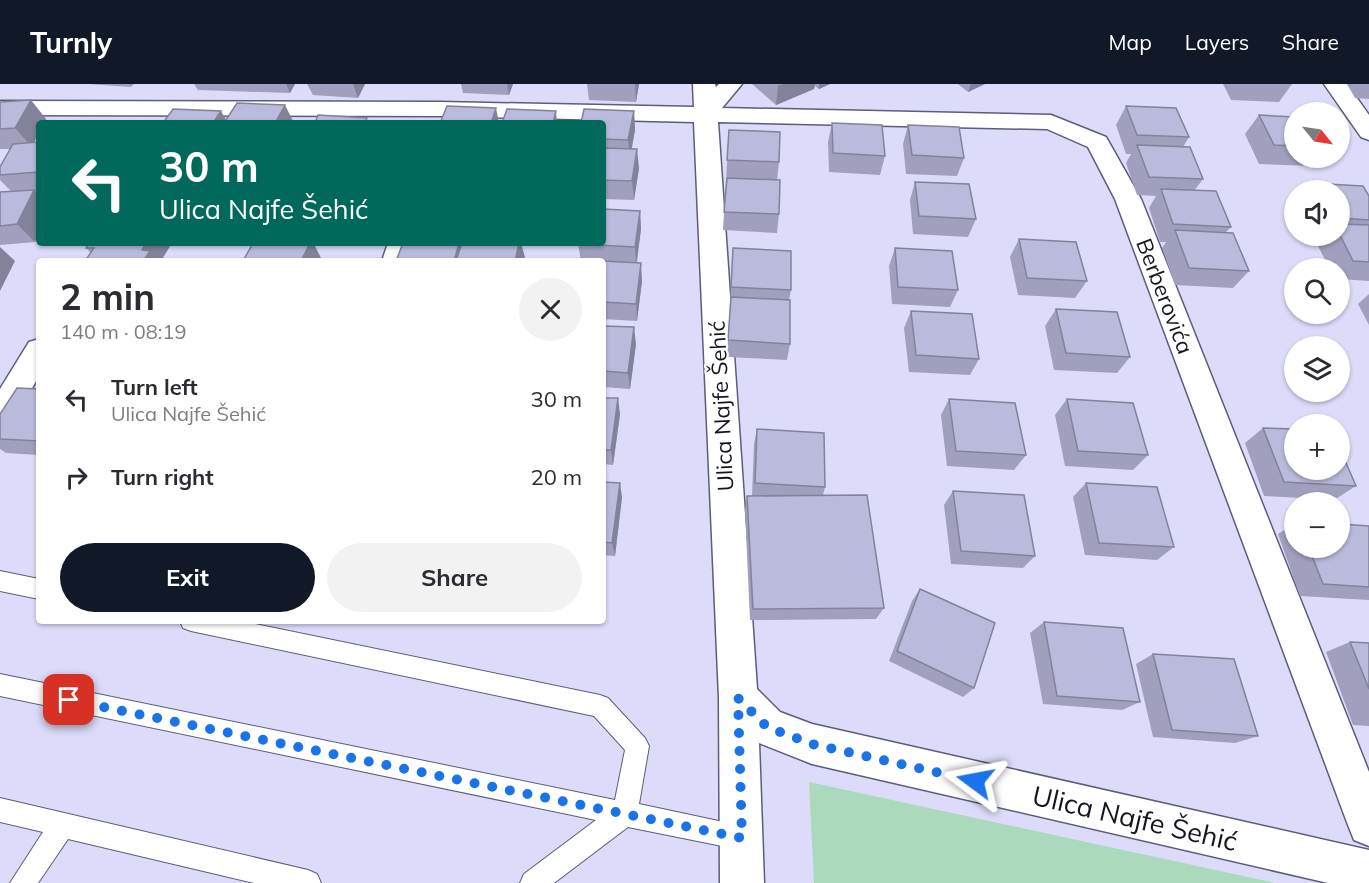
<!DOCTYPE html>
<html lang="en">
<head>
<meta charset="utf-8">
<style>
	body { margin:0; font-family:Mulish,sans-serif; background:#f2f2f3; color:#2b2b33; height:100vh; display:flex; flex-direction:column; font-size:22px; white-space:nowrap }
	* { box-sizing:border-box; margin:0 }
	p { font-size:20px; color:#7c7c81 }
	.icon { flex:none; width:33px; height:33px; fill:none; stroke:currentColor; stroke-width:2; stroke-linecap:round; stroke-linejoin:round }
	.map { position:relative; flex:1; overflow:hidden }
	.side { position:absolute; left:36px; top:174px; width:570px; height:366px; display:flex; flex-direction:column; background:#fff; border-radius:6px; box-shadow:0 2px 4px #0004 }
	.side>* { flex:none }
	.hud { position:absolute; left:36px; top:36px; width:570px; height:126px; border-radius:6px; box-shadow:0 2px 4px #0004; background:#00695c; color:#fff; overflow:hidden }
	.needle { width:39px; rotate:120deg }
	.fabs { position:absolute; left:1284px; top:18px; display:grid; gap:12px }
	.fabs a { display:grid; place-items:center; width:66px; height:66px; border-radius:50%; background:#fff; box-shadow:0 2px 4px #0004; font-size:30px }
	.pin { position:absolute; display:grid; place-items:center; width:51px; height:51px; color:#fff; margin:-26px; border-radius:12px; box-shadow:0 3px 9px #0006 }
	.me { position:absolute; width:66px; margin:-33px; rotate:283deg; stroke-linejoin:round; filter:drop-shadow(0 0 4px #0008) }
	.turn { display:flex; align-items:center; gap:21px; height:126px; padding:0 24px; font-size:27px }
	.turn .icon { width:78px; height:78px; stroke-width:2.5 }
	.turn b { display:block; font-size:42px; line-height:51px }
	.round { display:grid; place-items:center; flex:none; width:63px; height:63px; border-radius:32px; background:#f2f2f3 }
	.summary { display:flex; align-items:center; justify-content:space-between; height:102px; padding:0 24px }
	h1 { font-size:36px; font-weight:700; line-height:45px }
	.action { display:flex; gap:12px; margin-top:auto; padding:12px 24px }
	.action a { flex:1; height:69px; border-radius:36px; background:#111827; color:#fff; font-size:24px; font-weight:700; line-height:69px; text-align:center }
	.action a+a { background:#f2f2f3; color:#2b2b33 }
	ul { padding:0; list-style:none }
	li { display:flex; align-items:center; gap:18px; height:78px; padding:0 24px }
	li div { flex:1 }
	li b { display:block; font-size:22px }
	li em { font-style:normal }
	header { display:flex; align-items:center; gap:36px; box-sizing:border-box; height:84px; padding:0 30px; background:#111827; color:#fff }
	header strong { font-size:28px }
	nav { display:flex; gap:33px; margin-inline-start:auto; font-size:21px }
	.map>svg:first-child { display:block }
</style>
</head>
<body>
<header>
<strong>Turnly</strong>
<nav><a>Map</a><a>Layers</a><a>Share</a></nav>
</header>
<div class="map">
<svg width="1369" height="799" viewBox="0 0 1369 799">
	<rect width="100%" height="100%" fill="#dcdcfa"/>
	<!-- green -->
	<path fill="#abd9bb" d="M809,698L1275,799H814Z"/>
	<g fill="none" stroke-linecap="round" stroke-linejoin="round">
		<defs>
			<g id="service">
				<path d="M0,487L39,495V515L0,507Z"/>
				<path d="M180,537H241L600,611L608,614L645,654L649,662L639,720L742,742L751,745L754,754L751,763L742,766L628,743L554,799H520L524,790L596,736L0,612V590L615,716L625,666L594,632L191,547L183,544Z"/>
				<path d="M0,714L308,786L317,790L321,799H254L68,755L38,799H10L43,748L0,738Z"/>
			</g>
			<g id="minor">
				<path d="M693,0H715L716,3L719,0H742L722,24L1051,31L1106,53L1141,115L1369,688V762L1354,756L1348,741L1115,115L1088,63L1047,45L718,38L757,605L780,628L812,640L1369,766V799H1328L812,680L759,659L764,799H720L719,614L694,38L440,32L0,31V17L440,18L694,23Z"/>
				<path d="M1324,0H1347L1369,31V56L1361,53Z"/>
				<path d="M388,159H414L410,177H382Z"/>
				<path d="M39,255V292L11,341L0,345V305L29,258Z"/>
			</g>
		</defs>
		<!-- service casing -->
		<use href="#service" stroke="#5c5c7b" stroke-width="2"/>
		<!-- minor casing -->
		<use href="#minor" stroke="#5c5c7b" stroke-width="3"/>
		<!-- service -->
		<use href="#service" fill="#fff" fill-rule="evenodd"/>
		<!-- minor -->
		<use href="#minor" fill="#fff" fill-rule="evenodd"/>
	</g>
	<!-- wall -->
	<g fill="#a0a0be">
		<path d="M88,0H134L131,3Z"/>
		<path d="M194,0H295L290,9L198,6Z"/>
		<path d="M307,0H365L358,14L313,11Z"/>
		<path d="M461,0H513L509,11L463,9Z"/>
		<path d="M587,0H639L636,18L589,16Z"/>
		<path d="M752,0H830L819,5L815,2L814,5L776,21Z"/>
		<path d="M958,0H985L968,8Z"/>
		<path d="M1223,0H1292L1279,18L1231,16Z"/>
		<path d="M1347,0H1369V15L1355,14Z"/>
		<path d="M0,18L46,35L44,39H39V48L34,58H39V108H36L39,111V149L35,158L0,161V108L11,107L0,96V83L10,65H0Z"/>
		<path d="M1126,22L1189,53L1183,63L1203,95L1194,107L1231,143L1226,148L1249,187L1233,204L1175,201L1162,164L1166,158H1160L1149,124L1156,112L1137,111L1126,79L1131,70H1126L1116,41Z"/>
		<path d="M634,27L635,46L631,65L639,84L634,116L603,115V39Z"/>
		<path d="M1259,31L1294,33V74H1318L1311,82L1259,80L1245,50Z"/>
		<path d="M832,39L885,72L880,91L829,88L828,58Z"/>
		<path d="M908,41L964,74L957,92L906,90L903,60Z"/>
		<path d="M729,46L779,78L777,96L779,130L777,149L723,146Z"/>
		<path d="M915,98L976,135L968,153L913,150L910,116Z"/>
		<path d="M1308,99L1369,112V197L1340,195V184H1329L1316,158L1322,153L1309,152H1340V106H1301Z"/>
		<path d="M1294,114V123L1292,118Z"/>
		<path d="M640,127L641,145L637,179L642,197L637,237L603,235V177H581L578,160Z"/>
		<path d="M1019,155L1087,197L1075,214L1018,211L1010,173Z"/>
		<path d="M172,159L91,169L86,164Z"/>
		<path d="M733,164L791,206L789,216L790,260L787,276L727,273Z"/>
		<path d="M895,164L958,206L950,223L892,220L889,182Z"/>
		<path d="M1369,210V241L1358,220Z"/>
		<path d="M1056,225L1130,273L1117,289L1054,286L1045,242Z"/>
		<path d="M911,227L979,275L970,291L909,288L904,244Z"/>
		<path d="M603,242L636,260L630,305L603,303Z"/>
		<path d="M39,305V371L6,369L0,365V330Z"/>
		<path d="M603,314L620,330L613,381L603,380Z"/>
		<path d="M949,315L1026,371L1014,386L947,382L941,331Z"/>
		<path d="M1067,315L1148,371L1133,386L1065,382L1055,331Z"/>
		<path d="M1263,344L1356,402L1334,416L1264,412L1245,359Z"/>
		<path d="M757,345L825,403L823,411L884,524L876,535L750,536L745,426L747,412H752L754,360Z"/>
		<path d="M603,398L622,413L615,472L603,471Z"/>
		<path d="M1086,399L1174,463L1157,476L1085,471L1073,413Z"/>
		<path d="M953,407L1035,472L1023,484L951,480L944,421Z"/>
		<path d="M1294,440V464H1340L1369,442V516L1300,512L1278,450Z"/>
		<path d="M920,505L974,604L963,613L889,577L912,517Z"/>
		<path d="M1044,538L1140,618L1122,626L1043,620L1030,549Z"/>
		<path d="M1350,558L1369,559V642L1353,641L1326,568Z"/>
		<path d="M1153,570L1258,652L1235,659L1153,653L1136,580Z"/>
	</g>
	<!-- shaded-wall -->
	<g fill="#82829b">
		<path d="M286,0H295L290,9Z"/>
		<path d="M353,0H365L358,14Z"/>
		<path d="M507,0H513L509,11Z"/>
		<path d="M635,0H639L636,18Z"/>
		<path d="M783,0H815L814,5L776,21L778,2Z"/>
		<path d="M819,0H830L819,5Z"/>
		<path d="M971,0H985L968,8Z"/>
		<path d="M31,16L46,35L44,39H39V48L32,63L15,44Z"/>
		<path d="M285,21L294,39H275Z"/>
		<path d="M496,24L499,39H491Z"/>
		<path d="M221,27L228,39H213Z"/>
		<path d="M556,27L557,39H553Z"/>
		<path d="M634,27L635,46L630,75L628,56Z"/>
		<path d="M637,65L639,84L634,116L632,97Z"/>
		<path d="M34,106L39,111V149L35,158L17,140Z"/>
		<path d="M640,127L641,145L636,181L635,163Z"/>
		<path d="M146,159H172L161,177H143L142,166Z"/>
		<path d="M310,159H316L315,162L321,174L320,177H301Z"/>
		<path d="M459,159H462L466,177H454Z"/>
		<path d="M519,159H521L525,173L524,177H515Z"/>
		<path d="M0,163L15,177L0,207Z"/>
		<path d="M641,179L642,197L637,237L636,220Z"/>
		<path d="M634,243L636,260L630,305L628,289Z"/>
		<path d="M618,314L620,330L613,381L611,366Z"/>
		<path d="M620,399L622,413L615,472L612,459Z"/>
	</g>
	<!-- building -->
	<g fill="#babadd" stroke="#82829b" stroke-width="1.5">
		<path d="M31,16L15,44L0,45V18Z"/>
		<path d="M237,19L285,21L275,39H224Z"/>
		<path d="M447,22L496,24L491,39H440Z"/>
		<path d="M1126,22L1176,24L1189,53L1137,51Z"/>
		<path d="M173,25L221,27L213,39H163Z"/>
		<path d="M507,25L556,27L553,39H502Z"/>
		<path d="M584,25L634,27L628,56L603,55V39H581Z"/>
		<path d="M318,31L367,34L365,39H315Z"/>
		<path d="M1259,31L1294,33V62L1274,61Z"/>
		<path d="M832,39L882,41L885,72L833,69Z"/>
		<path d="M908,41L959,43L964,74L912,71Z"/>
		<path d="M729,46L780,48L779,78L727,76Z"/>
		<path d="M39,58V88L0,91V83L13,60Z"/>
		<path d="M1137,61L1190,63L1203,95L1149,93Z"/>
		<path d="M603,64L637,65L632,97L603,96Z"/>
		<path d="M727,94L780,96L779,130L724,128Z"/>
		<path d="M915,98L969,100L976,135L919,132Z"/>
		<path d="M1308,99L1363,102L1369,112V136L1340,134V106H1312Z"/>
		<path d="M1161,105L1216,107L1231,143L1173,140Z"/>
		<path d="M34,106L17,140L0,142V108Z"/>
		<path d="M603,125L640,127L635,163L578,160V159H603Z"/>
		<path d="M1340,140L1369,141V178L1353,177L1340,151Z"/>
		<path d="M1175,146L1233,149L1249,187L1189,184Z"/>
		<path d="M1019,155L1076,158L1087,197L1027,194Z"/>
		<path d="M89,159H146L142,166L150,167L143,177H85L94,164H86Z"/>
		<path d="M253,159H310L301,177H243Z"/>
		<path d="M403,159H459L454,177H396Z"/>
		<path d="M462,159H519L515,177H456Z"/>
		<path d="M733,164L791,167V206L731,203Z"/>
		<path d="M895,164L952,167L958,206L898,203Z"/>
		<path d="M603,177L641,179L636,220L603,218Z"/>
		<path d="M731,213L790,216V260L728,256Z"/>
		<path d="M1056,225L1117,228L1130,273L1066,269Z"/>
		<path d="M911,227L972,230L979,275L916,271Z"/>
		<path d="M603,242L634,243L628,289L603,287Z"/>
		<path d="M17,304L39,305V357L0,355V330Z"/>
		<path d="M603,314H618L611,366H603Z"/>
		<path d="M949,315L1015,319L1026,371L956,367Z"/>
		<path d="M1067,315L1133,319L1148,371L1078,367Z"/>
		<path d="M1263,344L1294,345V386H1340V365L1356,402L1284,398Z"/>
		<path d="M757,345L824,349L825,403L755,399Z"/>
		<path d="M603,398L620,399L612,459L603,458Z"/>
		<path d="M1086,399L1157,403L1174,463L1099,459Z"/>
		<path d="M953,407L1024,411L1035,472L961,467Z"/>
		<path d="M867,411L884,524L753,525L747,412Z"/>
		<path d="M1340,440L1369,442V503L1323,500L1309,464H1340Z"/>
		<path d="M920,505L995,539L974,604L897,567Z"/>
		<path d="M1044,538L1123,544L1140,618L1057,612Z"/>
		<path d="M1350,558L1369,559V605Z"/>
		<path d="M1153,570L1234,575L1258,652L1172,646Z"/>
	</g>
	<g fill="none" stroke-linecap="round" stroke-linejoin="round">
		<!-- route -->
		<path stroke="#1a73e8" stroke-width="10" stroke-dasharray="0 18" d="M69,616L742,754L738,614L767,643L812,660L975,697"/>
	</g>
	<g text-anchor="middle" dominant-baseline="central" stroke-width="4.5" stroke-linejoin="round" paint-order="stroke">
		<!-- street labels -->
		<g font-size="22" fill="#151521" stroke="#fff">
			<text transform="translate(1165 212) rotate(69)">Berberovića</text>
			<text transform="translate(721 322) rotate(-93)">Ulica Najfe Šehić</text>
		</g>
		<!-- near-street labels -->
		<g font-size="27" fill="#151521" stroke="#fff">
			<text transform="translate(1135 734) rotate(13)">Ulica Najfe Šehić</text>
		</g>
	</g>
</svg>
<div class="fabs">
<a><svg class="needle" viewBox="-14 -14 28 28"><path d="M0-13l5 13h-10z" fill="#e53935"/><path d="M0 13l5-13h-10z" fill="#7c7c81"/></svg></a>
<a><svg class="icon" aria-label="sound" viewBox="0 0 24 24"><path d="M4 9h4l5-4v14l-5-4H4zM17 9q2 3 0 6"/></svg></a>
<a><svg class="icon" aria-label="search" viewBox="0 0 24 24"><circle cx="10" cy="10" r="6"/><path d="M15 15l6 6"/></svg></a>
<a><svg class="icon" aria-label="layers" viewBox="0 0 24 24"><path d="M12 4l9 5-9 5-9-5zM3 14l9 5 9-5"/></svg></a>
<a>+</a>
<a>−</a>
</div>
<div class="pin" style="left:69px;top:616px;background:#d93025"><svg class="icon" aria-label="arrive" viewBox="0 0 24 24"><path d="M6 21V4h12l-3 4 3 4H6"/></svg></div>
<svg class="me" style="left:975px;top:697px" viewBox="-20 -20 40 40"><path d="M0-17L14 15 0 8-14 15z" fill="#1a73e8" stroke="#fff" stroke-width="4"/></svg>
<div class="hud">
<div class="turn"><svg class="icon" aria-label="left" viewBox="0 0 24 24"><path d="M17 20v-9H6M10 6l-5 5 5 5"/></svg><div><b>30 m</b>Ulica Najfe Šehić</div></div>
</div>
<section class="side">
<div class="summary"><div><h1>2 min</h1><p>140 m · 08:19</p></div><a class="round"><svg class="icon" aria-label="close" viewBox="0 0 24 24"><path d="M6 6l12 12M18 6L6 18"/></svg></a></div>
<ul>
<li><svg class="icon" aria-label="left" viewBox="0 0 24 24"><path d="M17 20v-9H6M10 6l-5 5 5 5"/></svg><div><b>Turn left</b><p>Ulica Najfe Šehić</p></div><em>30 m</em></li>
<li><svg class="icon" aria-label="right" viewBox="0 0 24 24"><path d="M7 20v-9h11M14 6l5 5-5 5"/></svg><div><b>Turn right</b></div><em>20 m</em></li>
</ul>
<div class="action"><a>Exit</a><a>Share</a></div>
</section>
</div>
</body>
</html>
